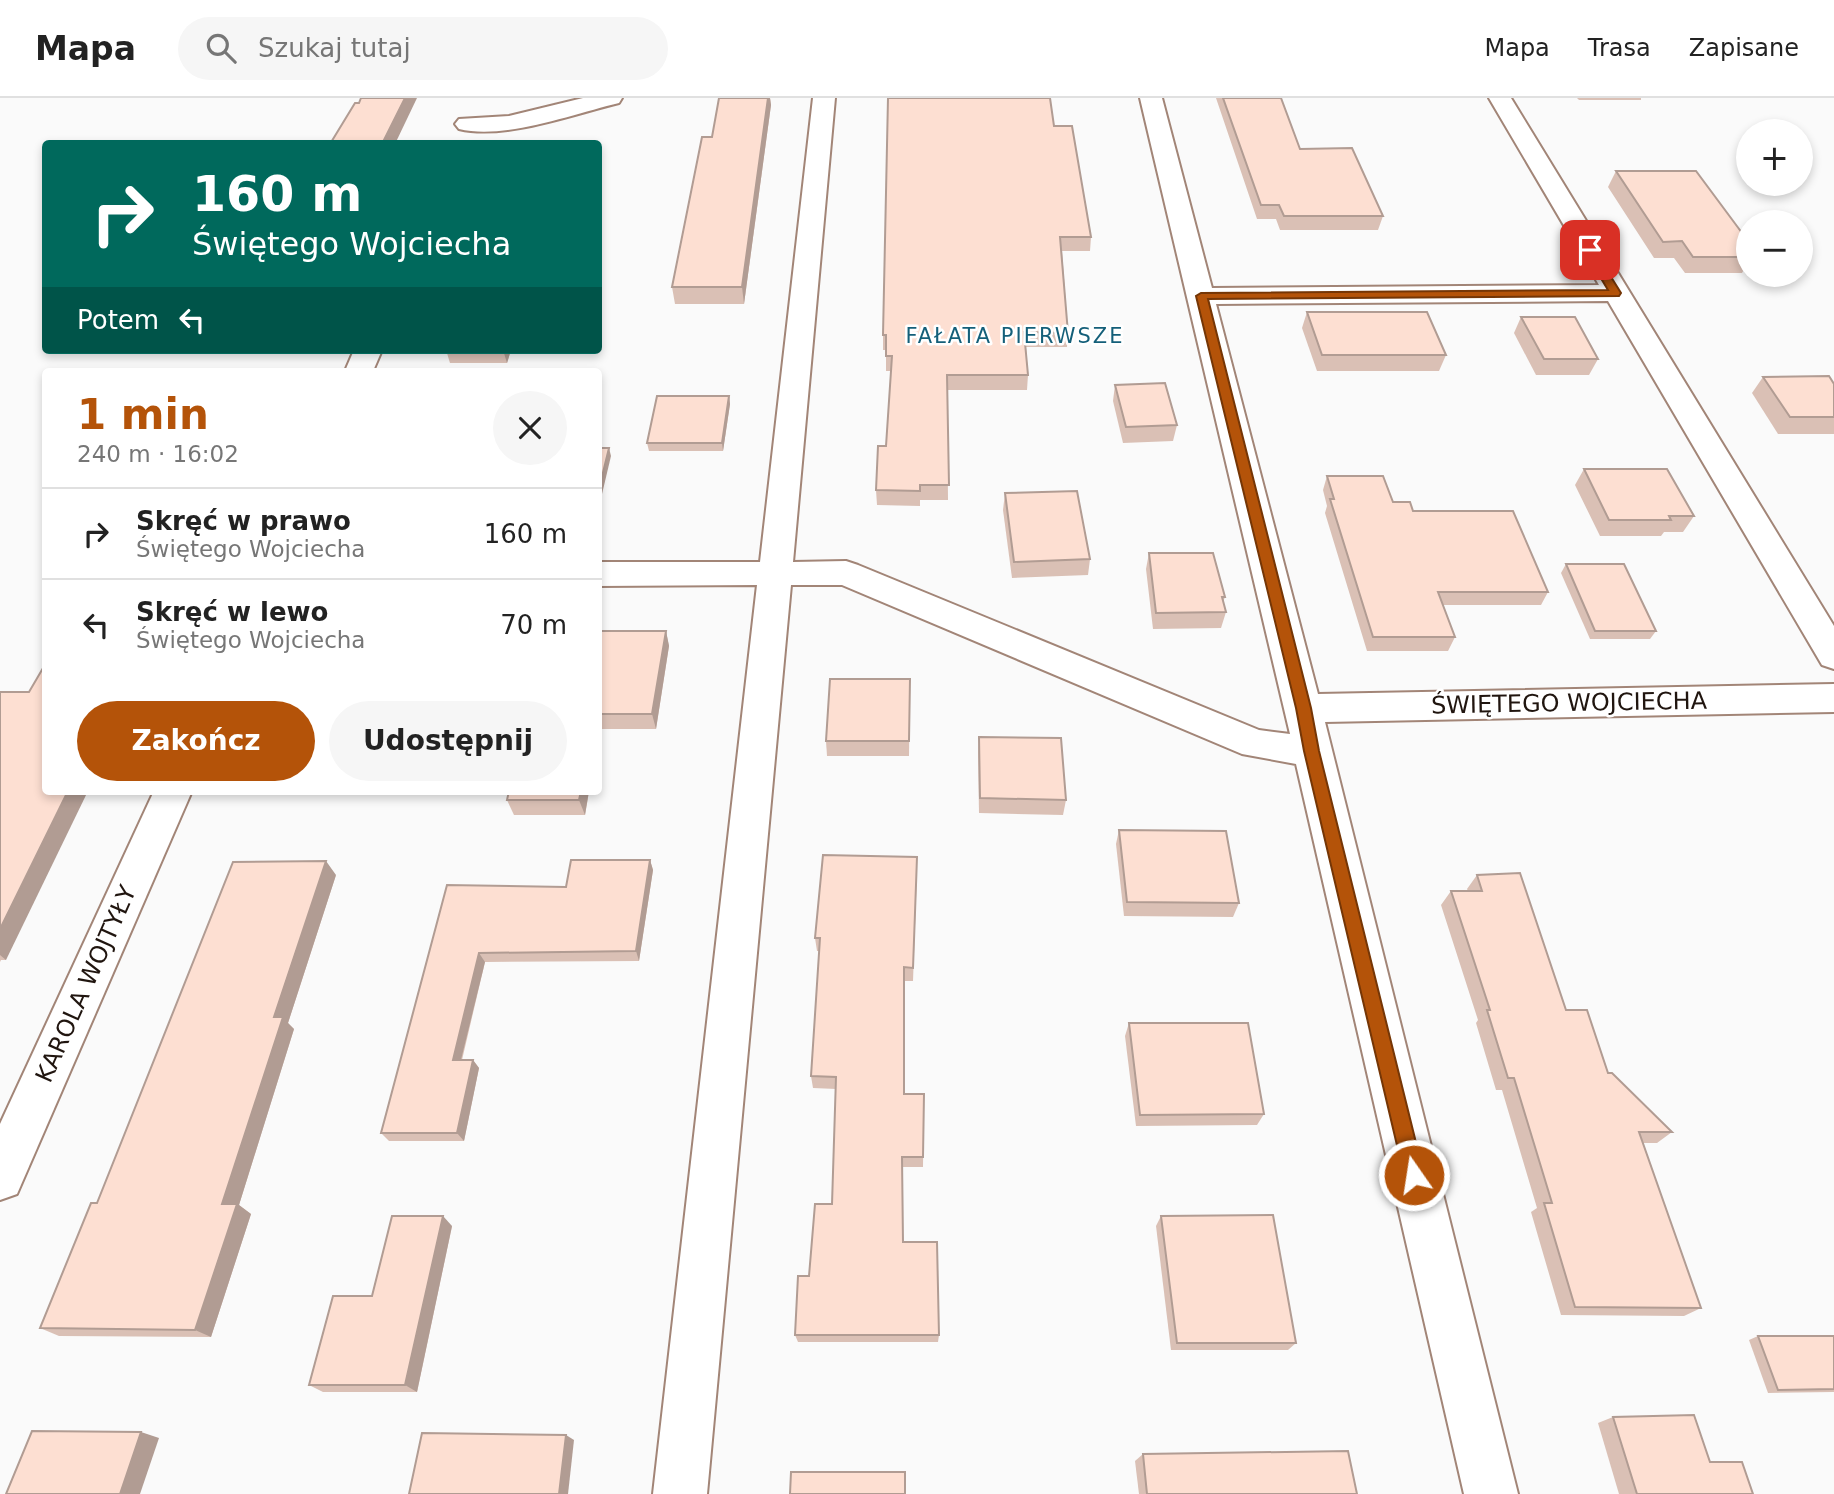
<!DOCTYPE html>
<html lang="pl">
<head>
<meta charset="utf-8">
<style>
	body { margin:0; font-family:"DejaVu Sans",sans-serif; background:#f6f6f6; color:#222; height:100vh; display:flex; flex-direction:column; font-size:26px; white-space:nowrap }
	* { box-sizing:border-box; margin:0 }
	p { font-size:23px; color:#767676 }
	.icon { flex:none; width:38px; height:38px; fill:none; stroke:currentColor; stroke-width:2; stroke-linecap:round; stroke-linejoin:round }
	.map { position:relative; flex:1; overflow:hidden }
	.panel { position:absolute; left:42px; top:270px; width:560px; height:427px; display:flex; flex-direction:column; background:#fff; border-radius:7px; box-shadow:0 4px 10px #0003 }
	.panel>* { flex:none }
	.top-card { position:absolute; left:42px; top:42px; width:560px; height:214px; border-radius:7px; box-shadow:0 4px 10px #0003; background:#00695c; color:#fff; overflow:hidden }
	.controls { position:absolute; left:1736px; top:21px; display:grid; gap:14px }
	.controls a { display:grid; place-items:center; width:77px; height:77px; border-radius:50%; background:#fff; box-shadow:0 4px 10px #0003; font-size:35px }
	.pin { position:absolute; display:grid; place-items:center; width:60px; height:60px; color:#fff; margin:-30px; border-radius:14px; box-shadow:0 4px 10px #0006 }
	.me { position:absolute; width:77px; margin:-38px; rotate:347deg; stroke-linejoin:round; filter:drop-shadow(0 0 5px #0008) }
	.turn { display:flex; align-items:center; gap:24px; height:147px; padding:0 35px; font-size:32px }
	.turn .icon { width:91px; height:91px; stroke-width:2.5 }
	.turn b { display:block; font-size:49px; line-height:60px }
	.then { display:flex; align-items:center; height:66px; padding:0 35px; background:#0003; gap:14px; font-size:26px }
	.round { display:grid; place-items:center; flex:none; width:74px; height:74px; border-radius:37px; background:#f6f6f6 }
	.head { display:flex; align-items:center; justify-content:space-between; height:119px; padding:0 35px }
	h1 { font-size:42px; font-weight:700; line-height:52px; color:#b45309 }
	.button { display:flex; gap:14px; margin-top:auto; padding:14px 35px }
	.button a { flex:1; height:80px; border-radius:42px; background:#b45309; color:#fff; font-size:28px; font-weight:700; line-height:80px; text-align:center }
	.button a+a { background:#f6f6f6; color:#222 }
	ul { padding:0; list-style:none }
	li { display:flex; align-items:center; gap:21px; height:91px; padding:0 35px; border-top:2px solid #e0e0e0 }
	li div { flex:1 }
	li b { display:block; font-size:26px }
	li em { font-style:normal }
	header { display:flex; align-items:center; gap:42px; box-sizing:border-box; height:98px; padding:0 35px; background:#fff; border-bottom:2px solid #e0e0e0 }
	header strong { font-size:33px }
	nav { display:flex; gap:38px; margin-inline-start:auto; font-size:24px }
	.search { width:490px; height:63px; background:#f6f6f6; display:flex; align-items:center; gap:18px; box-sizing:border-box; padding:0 24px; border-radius:38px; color:#767676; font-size:26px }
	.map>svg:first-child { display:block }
</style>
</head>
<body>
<header>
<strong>Mapa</strong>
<div class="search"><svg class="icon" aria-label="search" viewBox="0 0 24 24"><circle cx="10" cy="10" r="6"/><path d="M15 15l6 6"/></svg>Szukaj tutaj</div>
<nav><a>Mapa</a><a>Trasa</a><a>Zapisane</a></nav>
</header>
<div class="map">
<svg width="1834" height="1396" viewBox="0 0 1834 1396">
	<rect width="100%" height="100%" fill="#fafafa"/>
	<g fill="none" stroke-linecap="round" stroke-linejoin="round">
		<defs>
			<g id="street">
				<path d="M583,0H622L619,5C573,16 505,42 459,31L455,26L459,21L509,18Z"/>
				<path d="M813,0H835L793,464L846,463L858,467L1259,632L1290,636L1140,0H1162L1212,190L1599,187L1489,0H1511L1834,528V571L1822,567L1608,203L1216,206L1318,596L1834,586V614L1325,624L1518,1396H1464L1296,666L1242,656L842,487H791L707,1396H653L757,487L598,488V464H760Z"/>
				<path d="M354,252H382L373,273H345Z"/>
				<path d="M154,693H192L17,1096L0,1102V1026Z"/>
			</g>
		</defs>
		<!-- street casing -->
		<use href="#street" stroke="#a28577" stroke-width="4"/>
		<!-- street -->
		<use href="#street" fill="#fff" fill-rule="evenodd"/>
	</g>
	<!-- wall -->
	<g fill="#dac0b5">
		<path d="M719,0H770L771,7L744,206H675L672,189L712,39Z"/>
		<path d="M1216,0H1281L1300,51L1383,118L1378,132H1280L1276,121H1257Z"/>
		<path d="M1577,0H1641V2H1579Z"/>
		<path d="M1054,28L1091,139L1090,153H1062L1068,235L1067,249H1026L1028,277L1027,292H947L948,402H920V408L877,407L876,392L886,348L891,273H886V252H883V237Z"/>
		<path d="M1616,73L1748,143L1745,151L1748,155V164L1742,175H1685L1674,160H1654L1608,89Z"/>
		<path d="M1307,214L1446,257L1439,273H1317L1302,230Z"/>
		<path d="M1521,219L1598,261L1589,277H1536L1514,235Z"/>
		<path d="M446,252H511L507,265H450Z"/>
		<path d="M1763,279L1834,286V336H1778L1752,295Z"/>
		<path d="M1115,287L1177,327L1173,343L1123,345L1113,303Z"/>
		<path d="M729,298L730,306L723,353H649L647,345Z"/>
		<path d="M1584,371L1694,418L1683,434H1664L1661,438H1600L1575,387Z"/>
		<path d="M1327,378L1413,413L1548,494L1541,507H1443L1455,539L1448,553H1367L1325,415L1327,408L1323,392Z"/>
		<path d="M1005,395L1090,461L1088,477L1012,480L1003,412Z"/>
		<path d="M1149,455L1225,499L1223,504L1226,514L1221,530L1153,531L1146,471Z"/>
		<path d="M1566,466L1656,533L1650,541H1590L1561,475Z"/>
		<path d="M598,533H666L669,548L656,631H601L598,643Z"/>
		<path d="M910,581L909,658H827L826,643Z"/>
		<path d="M0,594L6,862H1L0,864Z"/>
		<path d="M979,639L1066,702L1063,717L979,715L978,654Z"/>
		<path d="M589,693L585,717H514L507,702Z"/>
		<path d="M1119,732L1239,805L1233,819L1124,818L1116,746Z"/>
		<path d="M650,762L653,772L639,863L485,864L462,962H473L479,970L464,1043H389L381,1035L447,787L566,789Z"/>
		<path d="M917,774L913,883H905V996H924L923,1069H902L903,1144L939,1237L938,1244H798L795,1237L809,1178L832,1106L836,991L813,990L811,978L819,853H817L815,840Z"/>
		<path d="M336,777L288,925L294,931L239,1107L251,1116L211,1239L59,1238L40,1230L97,1105Z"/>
		<path d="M1477,777L1608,975L1672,1034L1657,1045H1643L1701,1210L1684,1218L1561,1217L1531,1114L1537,1110L1502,992H1496L1476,925L1478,922L1441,807L1451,793H1468L1467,791Z"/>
		<path d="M1129,925L1264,1016L1257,1027L1136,1028L1125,938Z"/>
		<path d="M1161,1118L1296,1245L1288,1252H1171L1156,1128Z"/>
		<path d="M452,1128L417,1294H323L309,1287Z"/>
		<path d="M1758,1238H1834V1294L1768,1295L1749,1242Z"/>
		<path d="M1613,1319L1710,1364L1753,1396H1619L1598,1325Z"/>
		<path d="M1143,1356L1357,1396H1139L1135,1363Z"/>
	</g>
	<!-- shaded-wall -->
	<g fill="#b19c93">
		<path d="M405,0H417L395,46H382Z"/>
		<path d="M768,0H770L771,7L744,206L742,189Z"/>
		<path d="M503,252H511L507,265Z"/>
		<path d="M729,298L730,306L723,353L722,345Z"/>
		<path d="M609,350L611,358L598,413V395Z"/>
		<path d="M666,533L669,548L656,631L652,616Z"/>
		<path d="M598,625L601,631L598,643Z"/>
		<path d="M68,693H88L6,862L0,857V831Z"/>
		<path d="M581,693H589L585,717L579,702Z"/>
		<path d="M650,762L653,772L639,863L636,853Z"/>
		<path d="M326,763L336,777L288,925L294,931L239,1107L251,1116L211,1239L195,1232L222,1106L274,919Z"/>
		<path d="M479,855L485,864L459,970L453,962Z"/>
		<path d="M473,962L479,970L464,1043L457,1035Z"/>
		<path d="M443,1118L452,1128L417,1294L405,1287Z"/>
		<path d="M141,1334L159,1340L140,1396H120Z"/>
		<path d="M566,1337L574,1342L568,1396H559Z"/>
	</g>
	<!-- building -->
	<g fill="#fddfd2" stroke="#b19c93" stroke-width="2">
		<path d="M361,0H405L382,46H330L355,5H359Z"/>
		<path d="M719,0H768L742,189H672L702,39H712Z"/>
		<path d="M888,0H1050L1054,28H1072L1091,139H1060L1068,235L1024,234L1028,277H947L949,387H920V393L876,392L878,348H886L892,258H886V237H883Z"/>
		<path d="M1223,0H1281L1300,51L1352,50L1383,118H1284L1279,107H1261Z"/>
		<path d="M1616,73H1696L1748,143V144H1741L1748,155V159H1693L1682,143L1663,144Z"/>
		<path d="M1307,214H1427L1446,257H1322Z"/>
		<path d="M1521,219H1575L1598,261H1544Z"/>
		<path d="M1829,278L1834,286V319H1790L1763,279Z"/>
		<path d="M1165,285L1177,327L1126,329L1115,287Z"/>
		<path d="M657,298H729L722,345H647Z"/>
		<path d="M598,350H609L598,395Z"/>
		<path d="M1584,371H1667L1694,418H1669L1671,422H1609Z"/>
		<path d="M1327,378H1383L1393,404H1410L1413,413H1513L1548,494H1438L1455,539H1373L1330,401H1334Z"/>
		<path d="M1077,393L1090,461L1014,464L1005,395Z"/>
		<path d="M1149,455H1213L1225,499H1222L1226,514L1156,515Z"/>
		<path d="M1566,466H1624L1656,533H1595Z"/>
		<path d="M598,533H666L652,616H598Z"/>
		<path d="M46,565V693H68L0,831V594H29Z"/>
		<path d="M830,581H910L909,643H826Z"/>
		<path d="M979,639L1061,640L1066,702L980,700Z"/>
		<path d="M509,693H581L579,702H507Z"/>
		<path d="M1119,732L1226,733L1239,805L1127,804Z"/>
		<path d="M823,757L917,759L913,870L904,869V996H924L923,1059H902L903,1144H937L939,1237H795L798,1178H809L815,1106H832L836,979L811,978L820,840H815Z"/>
		<path d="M571,762H650L636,853L479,855L453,962H473L457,1035H381L447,787L566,789Z"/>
		<path d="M326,763L274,919H283L222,1106H237L195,1232L40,1230L91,1105H97L233,764Z"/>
		<path d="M1520,775L1566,912H1587L1608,975H1612L1672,1034H1639L1701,1210L1575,1209L1544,1105H1552L1514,980H1508L1487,912H1490L1451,793H1482L1477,777Z"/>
		<path d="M1129,925H1248L1264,1016L1140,1017Z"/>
		<path d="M1273,1117L1296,1245H1177L1161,1118Z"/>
		<path d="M392,1118H443L405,1287H309L333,1198H372Z"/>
		<path d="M1758,1238H1834V1291L1778,1292Z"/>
		<path d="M1694,1317L1710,1364H1742L1753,1396H1637L1613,1319Z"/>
		<path d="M32,1333L141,1334L120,1396H6Z"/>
		<path d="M422,1335L566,1337L559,1396H409Z"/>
		<path d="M1348,1353L1357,1396H1147L1143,1356Z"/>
		<path d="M791,1374H905V1396H790Z"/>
	</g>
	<!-- route -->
	<path fill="#b45309" stroke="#753606" stroke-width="2" d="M1586,150H1593L1621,195L1619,198L1208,201L1311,610L1319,653L1424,1077L1421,1084L1414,1087L1407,1084L1404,1077L1304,653L1296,610L1196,198L1201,195L1608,192L1584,152Z"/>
	<g text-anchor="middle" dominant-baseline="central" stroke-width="5" stroke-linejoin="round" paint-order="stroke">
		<!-- far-neighbourhood labels -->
		<g font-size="21" letter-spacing="2" fill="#145f79" stroke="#fff">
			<text x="1015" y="238">FAŁATA PIERWSZE</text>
		</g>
		<!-- street labels -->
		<g font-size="24" fill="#20150f" stroke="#fff">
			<text transform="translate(1569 605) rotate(-1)">ŚWIĘTEGO WOJCIECHA</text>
			<text transform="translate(86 886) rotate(-66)">KAROLA WOJTYŁY</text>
		</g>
	</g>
</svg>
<div class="controls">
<a>+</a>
<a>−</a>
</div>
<div class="pin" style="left:1590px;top:152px;background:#d93025"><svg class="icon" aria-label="arrive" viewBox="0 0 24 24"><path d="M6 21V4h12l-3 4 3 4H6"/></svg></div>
<svg class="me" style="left:1414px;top:1077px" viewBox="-20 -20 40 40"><circle r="17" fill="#b45309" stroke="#fff" stroke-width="3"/><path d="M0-11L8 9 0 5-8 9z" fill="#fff"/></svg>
<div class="top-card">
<div class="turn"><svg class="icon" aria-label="right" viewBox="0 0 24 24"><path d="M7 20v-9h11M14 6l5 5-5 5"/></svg><div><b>160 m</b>Świętego Wojciecha</div></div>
<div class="then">Potem<svg class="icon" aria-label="left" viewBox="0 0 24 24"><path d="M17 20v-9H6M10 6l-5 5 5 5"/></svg></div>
</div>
<section class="panel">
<div class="head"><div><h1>1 min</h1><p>240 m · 16:02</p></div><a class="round"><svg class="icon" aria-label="close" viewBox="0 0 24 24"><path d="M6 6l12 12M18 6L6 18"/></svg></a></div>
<ul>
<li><svg class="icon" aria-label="right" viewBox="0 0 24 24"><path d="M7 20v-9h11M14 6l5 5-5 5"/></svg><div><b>Skręć w prawo</b><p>Świętego Wojciecha</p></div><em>160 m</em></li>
<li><svg class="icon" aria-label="left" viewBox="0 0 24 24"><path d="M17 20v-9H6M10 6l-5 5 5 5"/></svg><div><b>Skręć w lewo</b><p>Świętego Wojciecha</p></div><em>70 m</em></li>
</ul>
<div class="button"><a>Zakończ</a><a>Udostępnij</a></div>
</section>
</div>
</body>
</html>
